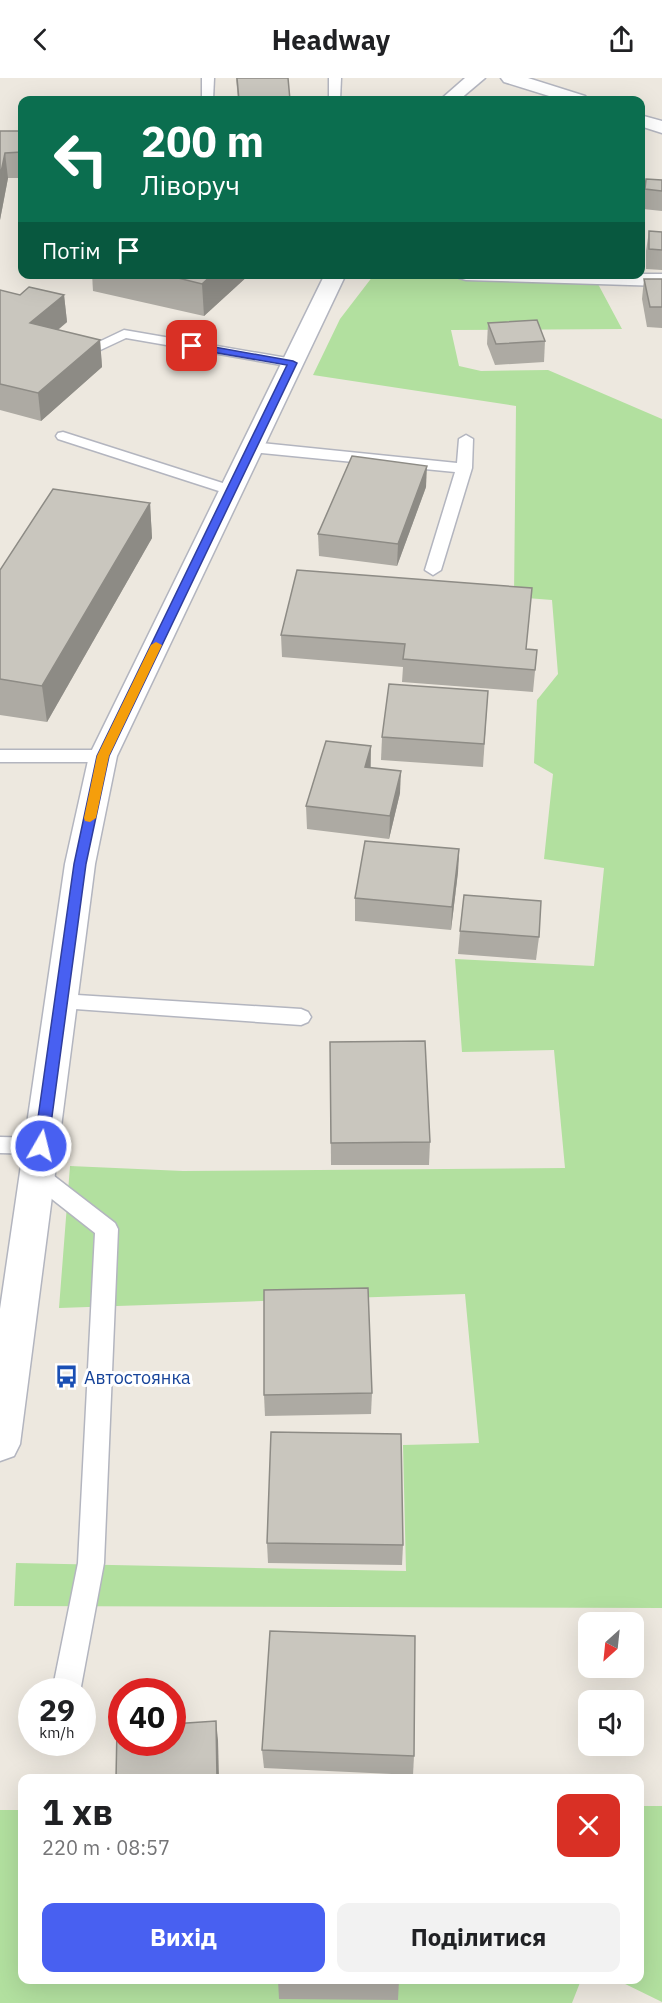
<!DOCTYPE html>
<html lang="uk">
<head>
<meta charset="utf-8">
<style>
	body { margin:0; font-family:"IBM Plex Sans",sans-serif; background:#f2f2f2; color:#202124; height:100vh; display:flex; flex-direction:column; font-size:22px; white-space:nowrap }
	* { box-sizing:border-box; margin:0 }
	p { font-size:20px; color:#757577 }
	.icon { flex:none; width:33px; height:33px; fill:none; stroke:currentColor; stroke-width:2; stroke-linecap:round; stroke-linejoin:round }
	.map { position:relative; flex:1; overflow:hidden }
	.drawer { position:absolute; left:18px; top:1696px; width:626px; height:210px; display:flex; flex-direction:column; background:#fff; border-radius:12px; box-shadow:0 6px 24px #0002 }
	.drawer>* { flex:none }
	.guide { position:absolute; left:18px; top:18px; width:627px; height:183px; border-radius:12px; box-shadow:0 6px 24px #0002; background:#0b6e4f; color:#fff; overflow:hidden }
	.needle { width:39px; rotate:207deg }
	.controls { position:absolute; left:578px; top:1534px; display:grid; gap:12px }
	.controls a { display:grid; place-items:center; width:66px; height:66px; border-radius:12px; background:#fff; box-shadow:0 6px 24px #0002; font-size:30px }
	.speed { position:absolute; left:18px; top:1600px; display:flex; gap:12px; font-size:30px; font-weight:700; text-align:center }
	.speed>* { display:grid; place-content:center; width:78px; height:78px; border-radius:50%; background:#fff; box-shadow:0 6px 24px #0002; line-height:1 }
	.speed small { font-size:15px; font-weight:400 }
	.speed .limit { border:9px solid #d22; background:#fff; color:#111 }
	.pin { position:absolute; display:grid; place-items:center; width:51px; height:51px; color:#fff; margin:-26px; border-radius:12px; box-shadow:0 3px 9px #0006 }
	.me { position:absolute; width:66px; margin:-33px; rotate:8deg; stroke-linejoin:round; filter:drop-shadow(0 0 4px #0008) }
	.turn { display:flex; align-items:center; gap:21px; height:126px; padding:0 24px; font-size:27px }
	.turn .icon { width:78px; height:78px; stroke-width:2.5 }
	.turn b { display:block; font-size:42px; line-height:51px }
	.then { display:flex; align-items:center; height:57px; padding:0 24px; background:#0003; gap:12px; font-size:22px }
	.round { display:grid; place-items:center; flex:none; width:63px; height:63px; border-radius:12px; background:#f2f2f2 }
	.summary { display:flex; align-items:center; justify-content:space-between; height:102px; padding:0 24px }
	h1 { font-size:36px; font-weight:800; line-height:45px }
	.button { display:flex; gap:12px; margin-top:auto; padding:12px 24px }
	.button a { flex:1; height:69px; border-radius:12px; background:#4860f1; color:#fff; font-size:24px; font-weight:800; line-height:69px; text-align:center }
	.button a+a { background:#f2f2f2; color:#202124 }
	header { display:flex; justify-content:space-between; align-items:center; height:78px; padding:0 24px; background:#fff; font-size:27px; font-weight:800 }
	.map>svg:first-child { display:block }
</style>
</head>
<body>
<header><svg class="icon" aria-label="back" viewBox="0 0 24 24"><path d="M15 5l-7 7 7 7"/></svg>Headway<svg class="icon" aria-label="share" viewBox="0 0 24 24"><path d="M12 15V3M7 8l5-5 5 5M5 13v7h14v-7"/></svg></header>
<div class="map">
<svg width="662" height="1925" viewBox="0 0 662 1925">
	<rect width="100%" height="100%" fill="#ede8df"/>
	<!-- green -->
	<g fill="#b2e09f">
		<path d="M373,198L598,206L622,251L451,252L459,288L481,293L548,292L662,341V1530L14,1528L16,1485L406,1493L403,1367L479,1365L465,1216L59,1230L70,1088L183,1093L565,1090L554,972L462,974L455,881L594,888L604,790L544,781L553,696L534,685L537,622L558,596L552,522L514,519L516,328L313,297L340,241Z"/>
		<path d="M639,1728H662V1924L617,1902H639Z"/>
		<path d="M0,1732H22V1902H581L572,1925H0Z"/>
	</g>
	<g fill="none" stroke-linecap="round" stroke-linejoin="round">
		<defs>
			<g id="service">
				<path d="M202,0H214L213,22H202Z"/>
				<path d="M329,0H341L340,22H329Z"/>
				<path d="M124,252L293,281L300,285L293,289L126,260L94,275L89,276L82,272Z"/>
				<path d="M63,354L235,409L238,412L235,415H225L58,361L56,358L58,355Z"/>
				<path d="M466,357L473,361L472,390L441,492L433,497L425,492L455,394L252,374L244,369L252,364L457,385L459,361Z"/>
				<path d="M0,672H103L109,674L112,678L109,682L103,684H0Z"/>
				<path d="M61,916L301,931L308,934L311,939L308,944L301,947L61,930L54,928L51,923L54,918Z"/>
				<path d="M0,1059L41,1060L49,1062L52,1068L49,1074L41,1076L0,1075Z"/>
				<path d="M37,1088L45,1091L115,1145L118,1151L104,1485L80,1614H52L78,1485L95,1155L29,1103L26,1097L29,1091Z"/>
			</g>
			<path id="minor" d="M456,196H662V208L466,202L459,200Z"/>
			<g id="tertiary">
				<path d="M465,0H485L459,22H440Z"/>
				<path d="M501,0H528L585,18L588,22H562L504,4Z"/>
				<path d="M640,37L662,43V55L640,48Z"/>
				<path d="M325,196H346L117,678L95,786L20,1366L14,1378L0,1383V1231L65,786L89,678Z"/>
			</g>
		</defs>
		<!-- service casing -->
		<use href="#service" stroke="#b3b5bf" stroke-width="3"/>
		<!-- minor casing -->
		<use href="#minor" stroke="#b3b5bf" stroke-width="3"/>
		<!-- tertiary casing -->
		<use href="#tertiary" stroke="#b3b5bf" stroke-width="3"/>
		<!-- service -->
		<use href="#service" fill="#fff" fill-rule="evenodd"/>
		<!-- minor -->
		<use href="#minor" fill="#fff" fill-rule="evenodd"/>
		<!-- tertiary -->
		<use href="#tertiary" fill="#fff" fill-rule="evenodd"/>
	</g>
	<!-- wall -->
	<g fill="#adaaa3">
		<path d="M236,0H288L290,22H238Z"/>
		<path d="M0,53H22V100H8L0,142Z"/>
		<path d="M646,101L662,102V133L643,131Z"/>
		<path d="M649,153L662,154V192L646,191V173Z"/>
		<path d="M92,196H250L204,238L93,213Z"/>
		<path d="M644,201H662V250L647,249L642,221Z"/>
		<path d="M0,212L20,217H64L67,244L58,252L100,262L102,289L41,343L0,332Z"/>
		<path d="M488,245L545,263L544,284L495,287L487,266Z"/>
		<path d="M426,409L397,488L319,478L318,456Z"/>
		<path d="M150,425L152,460L47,644L0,637V492Z"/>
		<path d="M281,557L537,572L533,614L402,604L403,589L282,579Z"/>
		<path d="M488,613L483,689L381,682L382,659Z"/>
		<path d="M371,668V689L400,715L389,761L307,751L306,728Z"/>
		<path d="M459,771L458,794L451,852L355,843V820Z"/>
		<path d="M460,853L539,859L536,882L458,876Z"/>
		<path d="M330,964L430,1064L429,1087H331Z"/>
		<path d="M372,1315L371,1336L265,1338L264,1317Z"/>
		<path d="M267,1465L403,1467L402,1487L268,1485Z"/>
		<path d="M262,1672L414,1678L413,1697L264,1690Z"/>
		<path d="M278,1902H399L398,1922L279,1921Z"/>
	</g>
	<!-- shaded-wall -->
	<g fill="#8d8b85">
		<path d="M5,75L8,100L0,142V99Z"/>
		<path d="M213,196H250L204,238L202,206Z"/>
		<path d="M64,217L67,244L33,272L30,245Z"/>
		<path d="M100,262L102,289L41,343L38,315Z"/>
		<path d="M427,388L426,409L397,488L398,466Z"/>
		<path d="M150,425L152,460L47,644L42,608Z"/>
		<path d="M371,668L370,691L365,689Z"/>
		<path d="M401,693L400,715L389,761L390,738Z"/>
		<path d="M459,771L458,794L451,852L452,829Z"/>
		<path d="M216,1643L218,1662L219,1701H217Z"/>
	</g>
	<!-- building -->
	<g fill="#c9c6be" stroke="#8d8b85" stroke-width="1.5">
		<path d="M237,0H288L290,22H239Z"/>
		<path d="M0,53H22V74L5,75L0,99Z"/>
		<path d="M646,101L662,102V113L645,111Z"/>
		<path d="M649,153L662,154V172L649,171Z"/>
		<path d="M162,196H213L202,206Z"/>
		<path d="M644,201H662V229H650Z"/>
		<path d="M29,209L64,217L30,245L100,262L38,315L0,306V212L20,217Z"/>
		<path d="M537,242L545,263L496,266L488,245Z"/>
		<path d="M352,378L427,388L398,466L318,456Z"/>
		<path d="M53,411L150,425L42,608L0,601V492Z"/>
		<path d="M297,492L532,510L526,571L537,572L535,592L403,581L405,566L281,557Z"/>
		<path d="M389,606L488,613L484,666L382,659Z"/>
		<path d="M326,663L371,668L365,689L401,693L390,738L306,728Z"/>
		<path d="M365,763L459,771L452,829L355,820Z"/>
		<path d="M464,817L541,823L539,859L460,853Z"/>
		<path d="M425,963L430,1064L331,1065L330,964Z"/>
		<path d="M368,1210L372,1315L264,1317V1212Z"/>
		<path d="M271,1354L401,1356L403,1467L267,1465Z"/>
		<path d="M270,1553L415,1558L414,1678L262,1672Z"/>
		<path d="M216,1643L217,1701H116L117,1649H122V1665H172V1646Z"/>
	</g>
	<!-- route -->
	<path fill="#4860f1" stroke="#2f3e9d" stroke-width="1.5" d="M192,265L293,283L297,285L109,678L86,786L48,1068L46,1072H36L34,1068L74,786L97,678L287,287L189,270V266Z"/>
	<!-- slow -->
	<path fill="#f59e0b" d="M156,564L162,567L109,678L96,740L90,744L85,743L84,740L97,678L151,567Z"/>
	<!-- icons -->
	<defs>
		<symbol id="bus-bare" viewBox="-9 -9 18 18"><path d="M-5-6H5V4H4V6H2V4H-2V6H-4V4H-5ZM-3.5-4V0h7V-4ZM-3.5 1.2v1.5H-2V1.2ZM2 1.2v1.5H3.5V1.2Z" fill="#1a4fb4" stroke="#fff" stroke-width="2.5" paint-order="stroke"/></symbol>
	</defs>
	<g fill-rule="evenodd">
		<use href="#bus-bare" x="50" y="1282" width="33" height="33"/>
	</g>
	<g text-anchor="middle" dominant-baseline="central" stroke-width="6" stroke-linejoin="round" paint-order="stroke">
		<!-- transit labels -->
		<g font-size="18" fill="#164399" stroke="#fff" text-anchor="start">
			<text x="84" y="1299">Автостоянка</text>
		</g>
	</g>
</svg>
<div class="controls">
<a><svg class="needle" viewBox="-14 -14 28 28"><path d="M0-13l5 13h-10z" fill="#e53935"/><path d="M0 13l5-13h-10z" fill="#757577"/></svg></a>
<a><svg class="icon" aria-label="sound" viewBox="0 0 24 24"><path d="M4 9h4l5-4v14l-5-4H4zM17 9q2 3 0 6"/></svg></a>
</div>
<div class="speed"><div>29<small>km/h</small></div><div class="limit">40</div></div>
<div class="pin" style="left:192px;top:268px;background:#d93025"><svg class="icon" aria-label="arrive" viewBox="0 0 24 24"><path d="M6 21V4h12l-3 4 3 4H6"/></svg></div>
<svg class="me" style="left:41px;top:1068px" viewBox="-20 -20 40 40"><circle r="17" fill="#4860f1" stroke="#fff" stroke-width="3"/><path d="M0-11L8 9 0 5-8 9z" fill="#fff"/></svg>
<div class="guide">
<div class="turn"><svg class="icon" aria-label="left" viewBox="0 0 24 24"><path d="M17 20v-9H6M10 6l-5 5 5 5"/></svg><div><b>200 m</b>Ліворуч</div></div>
<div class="then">Потім<svg class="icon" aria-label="arrive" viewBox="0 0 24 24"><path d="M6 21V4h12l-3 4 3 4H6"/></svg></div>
</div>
<section class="drawer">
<div class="summary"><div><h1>1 хв</h1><p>220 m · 08:57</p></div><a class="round" style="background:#d93025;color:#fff"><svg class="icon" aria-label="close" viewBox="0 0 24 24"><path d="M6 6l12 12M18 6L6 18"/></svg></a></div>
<div class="button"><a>Вихід</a><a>Поділитися</a></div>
</section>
</div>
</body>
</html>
